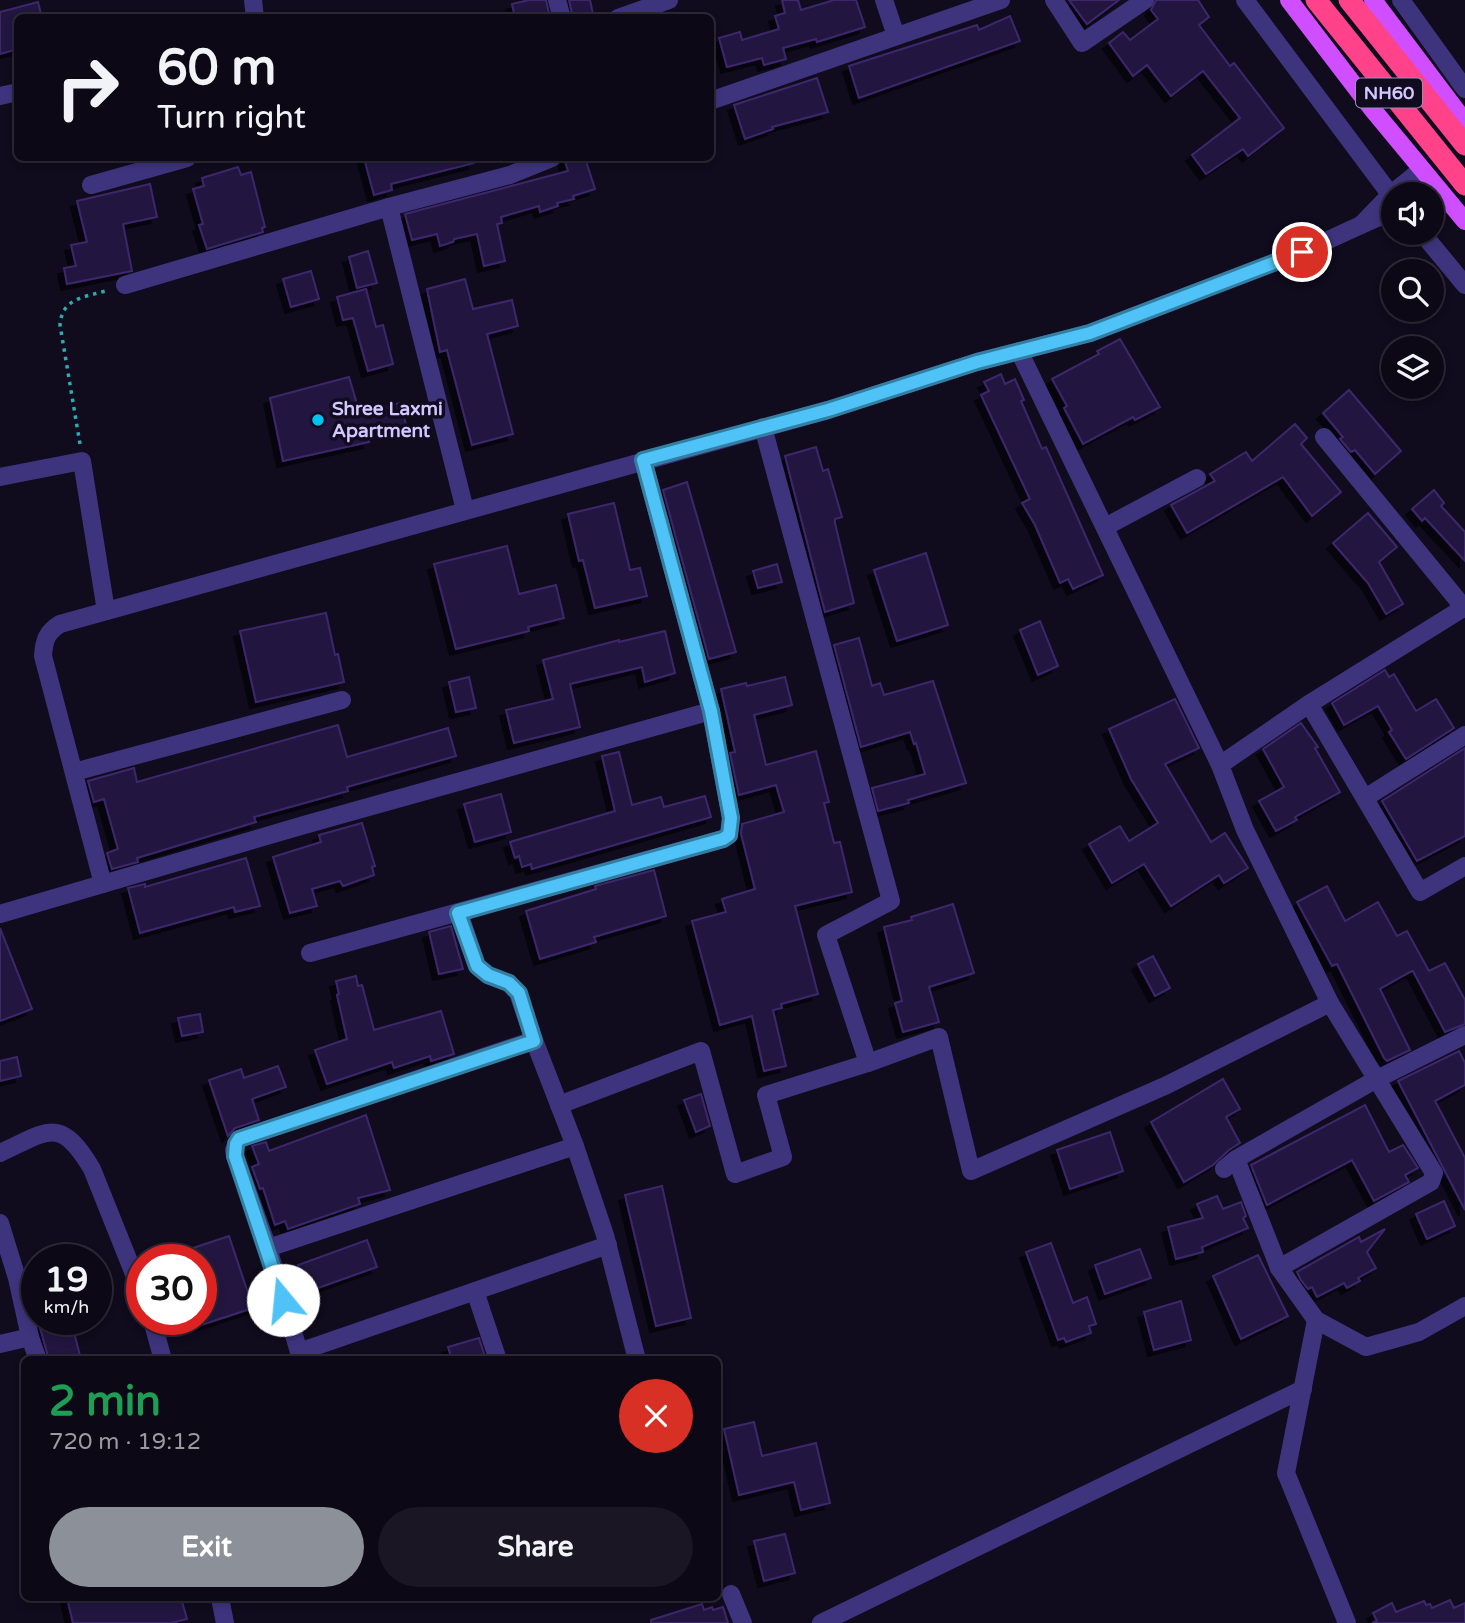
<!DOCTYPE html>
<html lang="en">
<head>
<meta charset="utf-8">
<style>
	body { margin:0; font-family:"Varela Round",sans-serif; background:#1a1623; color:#f1f3f6; height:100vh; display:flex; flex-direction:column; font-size:26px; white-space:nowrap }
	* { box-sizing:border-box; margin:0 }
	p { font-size:23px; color:#9a9aa1 }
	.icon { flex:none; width:38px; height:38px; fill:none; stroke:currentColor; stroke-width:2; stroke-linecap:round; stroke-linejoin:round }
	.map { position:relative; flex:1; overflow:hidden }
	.panel { position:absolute; left:21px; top:1356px; width:700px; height:245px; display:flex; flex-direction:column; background:#0c0816; border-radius:10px; box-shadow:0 4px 10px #0003,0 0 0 2px #2c2935 }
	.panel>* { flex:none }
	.top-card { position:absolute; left:14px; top:14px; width:700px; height:147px; border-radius:10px; box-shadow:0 4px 10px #0003,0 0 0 2px #2c2935; background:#0c0816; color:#f1f3f6; overflow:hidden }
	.controls { position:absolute; left:1381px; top:182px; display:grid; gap:14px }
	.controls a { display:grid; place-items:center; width:63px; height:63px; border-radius:50%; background:#0c0816; box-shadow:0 4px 10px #0003,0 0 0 2px #2c2935; font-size:35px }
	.speed { position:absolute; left:21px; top:1244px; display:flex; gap:14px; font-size:35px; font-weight:700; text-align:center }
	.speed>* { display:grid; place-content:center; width:91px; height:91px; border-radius:50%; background:#0c0816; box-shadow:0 4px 10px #0003,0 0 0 2px #2c2935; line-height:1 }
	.speed small { font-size:18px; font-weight:400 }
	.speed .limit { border:10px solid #d22; background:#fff; color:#111 }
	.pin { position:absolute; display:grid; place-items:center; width:60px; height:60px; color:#fff; margin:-30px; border:4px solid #fff; border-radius:50%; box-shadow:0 2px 7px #0007 }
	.me { position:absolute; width:77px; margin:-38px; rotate:343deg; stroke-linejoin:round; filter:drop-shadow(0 0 5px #0008) }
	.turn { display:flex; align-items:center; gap:24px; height:147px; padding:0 28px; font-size:32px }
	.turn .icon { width:91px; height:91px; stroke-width:2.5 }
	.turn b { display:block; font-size:49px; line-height:60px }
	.round { display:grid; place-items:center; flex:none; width:74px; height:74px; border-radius:37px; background:#1a1623 }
	.head { display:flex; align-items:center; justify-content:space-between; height:119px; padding:0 28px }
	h1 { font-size:42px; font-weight:700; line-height:52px; color:#1e9e55 }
	.cta { display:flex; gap:14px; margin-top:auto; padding:14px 28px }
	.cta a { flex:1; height:80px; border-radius:42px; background:#8c9099; color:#fff; font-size:28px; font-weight:700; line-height:80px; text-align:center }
	.cta a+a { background:#1a1623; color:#f1f3f6 }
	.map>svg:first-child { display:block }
</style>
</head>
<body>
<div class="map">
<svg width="1465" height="1623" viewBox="0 0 1465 1623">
	<defs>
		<filter id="shadow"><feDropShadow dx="-6" dy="6" stdDeviation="0" flood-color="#0009"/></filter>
	</defs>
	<rect width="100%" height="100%" fill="#100b1d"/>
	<!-- building -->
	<g fill="#23163f" stroke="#3c286c" stroke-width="2" filter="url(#shadow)">
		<path d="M529,0H546L550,18H515L512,4Z"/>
		<path d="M569,0H590L593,14L573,18Z"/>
		<path d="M782,0H798L801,10L834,0H856L865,27L817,42L816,39L783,48L786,59L764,65L762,58L727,67L719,38L740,32L742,40L779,29L775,16L785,13Z"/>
		<path d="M1069,0H1119L1087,24Z"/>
		<path d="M1156,0H1198L1209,17L1199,25L1230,66L1234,63L1284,128L1248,156L1243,149L1206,174L1192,155L1240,118L1203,71L1171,96L1147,65L1133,76L1109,43L1123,32L1130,40L1158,19L1151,10Z"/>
		<path d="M38,2L42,18H18V49L0,54V12Z"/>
		<path d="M1010,16L1020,41L859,98L849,66L977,25L979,30Z"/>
		<path d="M817,78L828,112L772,127L773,129L745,139L734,105Z"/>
		<path d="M364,158H474V163L391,184L392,190L374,195Z"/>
		<path d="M564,158H585L595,189L573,196L574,199L557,203L558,206L540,212L539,206L501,217L502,223L497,224L505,261L484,266L477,234L454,239L453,242L440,246L437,234L412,240L405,214L568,171Z"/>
		<path d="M238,167L241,175L251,172L265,227L262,228L263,232L207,249L199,225L203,224L193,189L204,186L202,178Z"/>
		<path d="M150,184L157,217L123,224L132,271L67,284L64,268L76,266L71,245L87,242L77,201Z"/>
		<path d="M368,251L377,283L357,288L349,257Z"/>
		<path d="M311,271L319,299L291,307L283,279Z"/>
		<path d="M465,279L473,309L512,300L518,326L487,334L513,434L472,445L447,350L440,352L427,289Z"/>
		<path d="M366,289L376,327L383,325L393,364L368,371L353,318L343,320L337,297Z"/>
		<path d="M1120,339L1160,407L1135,420L1133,417L1083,444L1064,408L1067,406L1052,379L1099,354L1097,351Z"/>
		<path d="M1001,374L1005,384L1015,379L1024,400L1021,401L1042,449L1046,447L1103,575L1073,589L1068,579L1060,583L1035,525L1022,503L1030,499L981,395L989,391L984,382Z"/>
		<path d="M349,377L360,414L400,403L406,424L367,435L369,442L283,461L270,398Z"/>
		<path d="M1349,390L1401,451L1375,474L1355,450L1351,452L1340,439L1343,437L1323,413Z"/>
		<path d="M1295,424L1307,438L1301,444L1341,492L1312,516L1283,477L1187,533L1171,505L1215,481L1210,474L1246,452L1252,461Z"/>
		<path d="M816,447L823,471L828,469L842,517L835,519V523L854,603L825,612L785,456Z"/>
		<path d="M687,482L736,652L709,659L663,490Z"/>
		<path d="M1434,490L1444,503L1441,506L1465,532V561L1425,518L1422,521L1412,509Z"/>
		<path d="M614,503L630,570L640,568L647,596L595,608L583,560L579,561L568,514Z"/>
		<path d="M1368,513L1397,547L1379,562L1403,604L1386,614L1368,583L1333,543Z"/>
		<path d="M507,546L519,594L556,585L564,618L528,627L529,631L456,649L434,564Z"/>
		<path d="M926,553L948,625L897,641L874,570Z"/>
		<path d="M777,564L782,582L758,588L753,571Z"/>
		<path d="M326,613L335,655L338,654L344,682L256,702L240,631Z"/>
		<path d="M1040,621L1058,666L1038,675L1020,630Z"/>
		<path d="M665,631L675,673L645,682L642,667L570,684L580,727L514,743L506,710L553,699L543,660L619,640V642Z"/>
		<path d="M859,638L872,686L880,683L884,695L933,681L966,783L908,800L909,803L878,811L872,788L925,774L916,743L914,744L910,732L861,747L834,645Z"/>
		<path d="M1385,670L1389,677L1394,674L1416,711L1436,699L1454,728L1406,759L1389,732L1392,730L1378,706L1344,725L1332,703Z"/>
		<path d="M469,677L476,708L456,712L449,682Z"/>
		<path d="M785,677L792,705L754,715L766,765L816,751L829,802L824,803L834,843L840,842L852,892L795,906L818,994L781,1004L782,1008L773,1010L786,1066L764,1071L752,1016L720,1025L692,921L726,912L722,899L755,889L741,834L742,824L784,812L776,785L739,795L730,753L735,752L721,689L746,683L747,686Z"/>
		<path d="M1175,699L1199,748L1165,764L1211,842L1225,833L1248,868L1224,883L1219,875L1171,906L1144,864L1112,883L1089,844L1120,826L1129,841L1158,823L1131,779L1109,729Z"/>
		<path d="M1301,723L1318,747L1315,748L1340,792L1295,817L1297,820L1276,831L1259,801L1284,787L1263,749Z"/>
		<path d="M338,725L347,757L448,728L456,756L347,787L348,791L254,817L256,822L137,858L138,862L112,869L107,853L118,849L104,799L94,802L88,781L134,768L137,782Z"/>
		<path d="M1465,748V836L1417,861L1382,801Z"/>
		<path d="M619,752L632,805L661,797L664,807L705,796L711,817L532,869L531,864L522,867L519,856L515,858L510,842L615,811L602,756Z"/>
		<path d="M501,794L511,832L475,842L464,804Z"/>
		<path d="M362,823L375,866L372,867L374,875L343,886L340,881L312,889L317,906L290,913L273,857L321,842L319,835Z"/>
		<path d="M246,858L260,906L235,912L234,907L140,933L128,888L145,884V887Z"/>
		<path d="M654,870L666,916L594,937L596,942L540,959L526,911L596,889L595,886Z"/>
		<path d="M1327,886L1345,921L1378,902L1397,936L1407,931L1429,971L1445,963L1465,1000V1024L1445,1032L1413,971L1410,972L1380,989L1410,1050L1387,1061L1384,1058L1337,964L1332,966L1297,902Z"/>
		<path d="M953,904L974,973L929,987L939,1022L903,1032L895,1003L902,1001L884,927L912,920L911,917Z"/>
		<path d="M451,926L463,969L439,974L429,932Z"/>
		<path d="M0,928L32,1009L0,1021Z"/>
		<path d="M1153,956L1170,988L1155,996L1138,964Z"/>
		<path d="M356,976L358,986L362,985L374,1030L441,1011L454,1054L431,1061L430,1056L394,1068L392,1062L327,1084L315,1050L347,1039L337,995L339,994L336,981Z"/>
		<path d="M200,1014L203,1032L182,1036L178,1018Z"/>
		<path d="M1459,1051L1465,1063V1085L1435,1101L1465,1158V1210L1398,1081Z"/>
		<path d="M17,1057L21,1076L0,1081V1061Z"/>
		<path d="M278,1066L286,1087L252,1099L259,1120L235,1128L228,1136L209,1080L241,1069L244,1078Z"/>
		<path d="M1223,1079L1240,1109L1226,1117L1240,1143L1229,1150L1213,1165L1184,1182L1151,1122Z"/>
		<path d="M701,1094L710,1126L696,1132L684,1100Z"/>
		<path d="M1365,1105L1389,1152L1403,1145L1418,1168L1405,1175L1409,1182L1374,1201L1352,1160L1267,1205L1251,1165Z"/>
		<path d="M366,1115L390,1190L358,1198L360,1204L288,1229L285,1221L275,1225L263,1188L260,1189L252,1167L259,1164L252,1146L266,1142L269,1151Z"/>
		<path d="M1110,1132L1123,1171L1070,1189L1057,1150Z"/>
		<path d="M662,1186L691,1318L656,1326L625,1195Z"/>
		<path d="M1217,1196L1223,1209L1241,1202L1246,1216L1243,1218L1248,1228L1202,1247L1203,1252L1176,1259L1168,1227L1203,1218L1197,1204Z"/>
		<path d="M1444,1201L1455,1226L1427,1239L1416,1214Z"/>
		<path d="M1385,1229L1367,1252L1376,1268L1358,1278L1360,1281L1347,1288L1344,1283L1317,1297L1312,1287L1308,1289L1301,1280L1297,1272L1359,1237L1361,1242Z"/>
		<path d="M229,1236L253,1308L201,1325V1260H167L166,1257Z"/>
		<path d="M367,1240L377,1267L307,1292L304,1283L296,1286L291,1271L299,1268L298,1265Z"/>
		<path d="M1051,1243L1073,1303L1087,1297L1096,1324L1089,1326L1091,1333L1066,1342L1064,1338L1058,1340L1026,1252Z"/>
		<path d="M1140,1249L1151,1278L1105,1294L1095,1265Z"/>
		<path d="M1258,1255L1288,1316L1241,1339L1213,1276Z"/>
		<path d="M1181,1301L1191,1340L1154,1350L1144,1312Z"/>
		<path d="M38,1320H71L81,1360H49Z"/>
		<path d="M479,1338L486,1360H452L448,1347Z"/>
		<path d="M754,1422L762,1456L816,1443L830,1503L801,1510L794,1482L739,1495L724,1429Z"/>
		<path d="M785,1534L795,1573L764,1581L754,1541Z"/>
		<path d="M67,1598H181L187,1619L171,1623H73Z"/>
		<path d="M1450,1600L1454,1608L1465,1603V1623H1372L1377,1621L1373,1613L1392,1603L1396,1612L1424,1601L1426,1605L1430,1604L1432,1608Z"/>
		<path d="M702,1604L704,1610L712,1607L713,1610L723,1607L728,1623H651V1620Z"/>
	</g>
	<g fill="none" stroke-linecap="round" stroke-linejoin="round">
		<!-- path -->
		<path stroke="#29acb2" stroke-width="3.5" stroke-dasharray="3.5 5" stroke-linecap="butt" d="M80,444L60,325C62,297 86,297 109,290"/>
		<!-- minor -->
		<g stroke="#3e347e" stroke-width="18">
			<path d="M253,0L255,18"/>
			<path d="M557,0L562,18"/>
			<path d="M884,0L896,36"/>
			<path d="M1054,0L1082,43L1145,0"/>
			<path d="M1245,0L1393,198"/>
			<path d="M1401,0L1465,89"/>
			<path d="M618,18L669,0"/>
			<path d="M0,96L18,92"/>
			<path d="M710,101L1001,0"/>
			<path d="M91,185L187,158"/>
			<path d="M1420,194L1433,185"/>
			<path d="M389,207L465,510"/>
			<path d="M1393,211L1361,225L1390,195L1421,170"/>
			<path d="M1422,233L1465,285"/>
			<path d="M125,285L389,207L510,175L552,158"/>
			<path d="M1019,351L1220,765L1245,830L1330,1003L1434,1173L1431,1182L1279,1268"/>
			<path d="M1324,437L1465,609"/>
			<path d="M0,477L82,461L106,611"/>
			<path d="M1105,527L1197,478"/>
			<path d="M1309,704L1420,892L1465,866"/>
			<path d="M1220,765L1309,704L1465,607"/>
			<path d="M74,772L342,700"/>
			<path d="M1365,798L1465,735"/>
			<path d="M103,884L43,656C44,640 47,632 60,624L828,410L977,362L1090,333L1302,252L1361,225"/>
			<path d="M459,913L477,966L488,975L509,983L518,993L534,1040L575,1146L605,1235L637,1360"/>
			<path d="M0,914L304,825L711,711"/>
			<path d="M310,953L723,839L729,835L731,818L711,711L643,460"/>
			<path d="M868,1063L939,1037L971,1171L1167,1085L1330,1003"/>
			<path d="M559,1105L701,1051L735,1174L783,1157L766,1095L868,1063L826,935L891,901L763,427"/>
			<path d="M0,1153C48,1131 60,1115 92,1169L142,1294"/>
			<path d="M1236,1159L1279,1268L1316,1320L1366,1347L1419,1332L1465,1306"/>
			<path d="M1224,1169L1236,1159L1375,1080L1465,1035"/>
			<path d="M0,1223L17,1278L30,1337L38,1360"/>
			<path d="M268,1248L575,1146"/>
			<path d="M475,1291L498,1360"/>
			<path d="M152,1320L163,1360"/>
			<path d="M1316,1320L1286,1473L1347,1623"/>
			<path d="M0,1344L30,1337"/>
			<path d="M299,1352L268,1248L235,1156L234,1150L239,1139L534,1040"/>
			<path d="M301,1360L299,1352L608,1245"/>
			<path d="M731,1594L743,1623"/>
			<path d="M220,1598L225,1623"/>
			<path d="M821,1623L1303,1389"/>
		</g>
		<!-- major -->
		<g stroke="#cf4eff" stroke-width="18">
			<path d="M1289,0L1373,110L1465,221"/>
			<path d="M1373,0L1465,122"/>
		</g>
		<!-- highway -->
		<path stroke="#ff428a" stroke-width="21" d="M1349,0L1465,145"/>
		<!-- highway-bridge -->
		<path stroke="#ff428a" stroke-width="21" d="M1316,0L1465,185"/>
	</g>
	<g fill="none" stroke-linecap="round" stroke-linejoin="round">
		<defs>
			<path id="route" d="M283,1300L235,1156L236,1144L239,1139L534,1041L519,993L509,983L488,975L477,966L458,913L723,839L729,835L731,818L711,711L643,460L828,410L977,362L1090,333L1302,252"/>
		</defs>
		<!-- route casing -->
		<use href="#route" stroke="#337fa1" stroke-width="18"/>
		<!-- route -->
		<use href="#route" stroke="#4fc3f7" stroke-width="12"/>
	</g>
	<!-- markers -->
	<circle fill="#00c2f2" stroke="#100b1d" stroke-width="2.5" cx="318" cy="420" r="7"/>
	<g text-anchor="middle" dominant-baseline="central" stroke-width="7" stroke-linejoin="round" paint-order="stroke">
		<!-- shield labels -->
		<rect fill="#100b1d" stroke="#988fbb" stroke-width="2" x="1356" y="78.5" width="66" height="29" rx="5"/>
		<g font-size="18" font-weight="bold" fill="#d3c7ff">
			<text x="1389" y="93">NH60</text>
		</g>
		<!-- poi labels -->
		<g font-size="19" font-weight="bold" fill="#d3c7ff" stroke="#100b1d" text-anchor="start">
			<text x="332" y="409">Shree Laxmi<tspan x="332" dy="22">Apartment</tspan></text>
		</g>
	</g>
</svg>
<div class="controls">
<a><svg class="icon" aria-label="sound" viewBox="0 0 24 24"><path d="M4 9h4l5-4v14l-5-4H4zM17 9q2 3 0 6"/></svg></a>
<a><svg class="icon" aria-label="search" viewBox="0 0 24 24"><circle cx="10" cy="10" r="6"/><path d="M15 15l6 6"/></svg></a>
<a><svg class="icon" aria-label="layers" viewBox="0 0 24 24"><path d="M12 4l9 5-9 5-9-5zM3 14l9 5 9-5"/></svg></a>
</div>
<div class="speed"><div>19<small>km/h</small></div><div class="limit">30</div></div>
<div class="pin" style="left:1302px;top:252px;background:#d93025"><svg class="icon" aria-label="arrive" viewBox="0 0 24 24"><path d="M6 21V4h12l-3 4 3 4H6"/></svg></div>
<svg class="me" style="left:283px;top:1300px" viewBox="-20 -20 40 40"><circle r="19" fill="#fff"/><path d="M0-13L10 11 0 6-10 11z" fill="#4fc3f7"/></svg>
<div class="top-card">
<div class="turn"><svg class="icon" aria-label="right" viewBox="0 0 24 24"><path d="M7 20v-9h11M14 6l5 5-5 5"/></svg><div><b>60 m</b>Turn right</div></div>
</div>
<section class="panel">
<div class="head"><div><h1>2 min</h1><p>720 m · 19:12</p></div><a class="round" style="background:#d93025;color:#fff"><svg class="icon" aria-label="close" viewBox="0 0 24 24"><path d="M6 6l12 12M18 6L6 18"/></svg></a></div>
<div class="cta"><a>Exit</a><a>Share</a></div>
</section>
</div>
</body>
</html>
